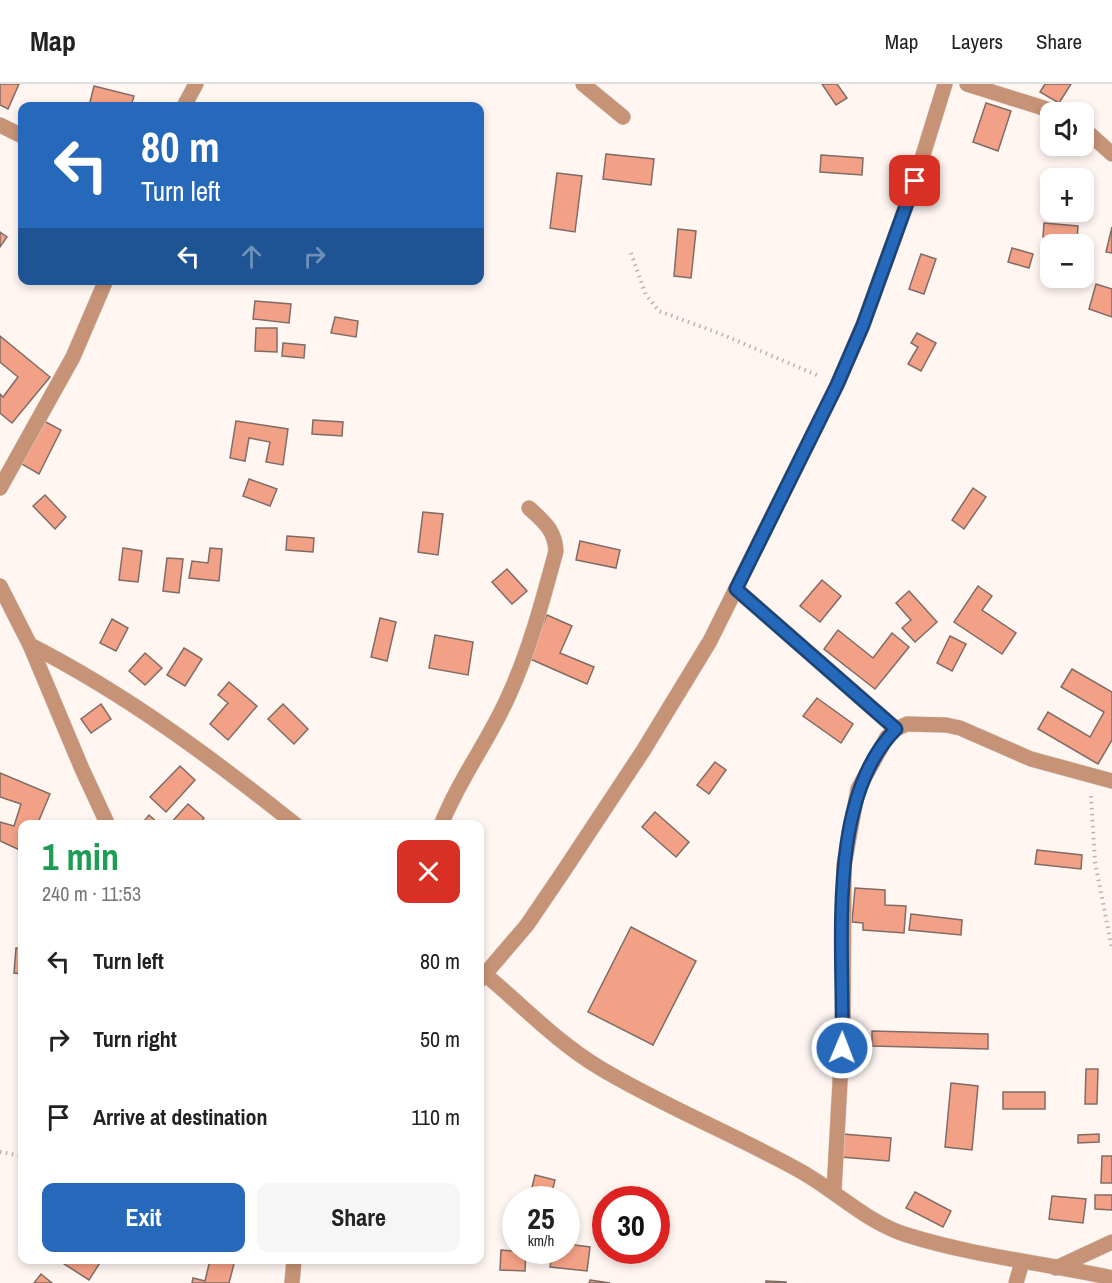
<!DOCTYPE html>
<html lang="en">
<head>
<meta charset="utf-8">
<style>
	body { margin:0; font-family:"Archivo Narrow",sans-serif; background:#f6f6f6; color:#222; height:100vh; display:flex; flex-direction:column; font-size:22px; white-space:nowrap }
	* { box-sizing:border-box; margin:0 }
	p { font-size:20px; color:#767676 }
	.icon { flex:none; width:33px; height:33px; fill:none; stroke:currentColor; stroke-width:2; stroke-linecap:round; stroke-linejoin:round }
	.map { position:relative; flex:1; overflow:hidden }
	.panel { position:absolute; left:18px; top:736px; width:466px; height:444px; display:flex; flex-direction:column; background:#fff; border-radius:12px; box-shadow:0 3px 9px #0003 }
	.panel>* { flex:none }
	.guide { position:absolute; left:18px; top:18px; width:466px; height:183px; border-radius:12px; box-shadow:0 3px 9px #0003; background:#2669ba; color:#fff; overflow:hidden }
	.fabs { position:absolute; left:1040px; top:18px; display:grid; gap:12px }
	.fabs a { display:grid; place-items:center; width:54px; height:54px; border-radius:12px; background:#fff; box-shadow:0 3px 9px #0003; font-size:30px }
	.speed { position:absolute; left:502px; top:1102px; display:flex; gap:12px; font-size:30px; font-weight:700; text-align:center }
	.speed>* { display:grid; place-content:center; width:78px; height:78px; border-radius:50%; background:#fff; box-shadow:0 3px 9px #0003; line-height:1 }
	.speed small { font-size:15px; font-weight:400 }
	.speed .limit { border:9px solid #d22; background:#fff; color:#111 }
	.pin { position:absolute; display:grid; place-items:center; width:51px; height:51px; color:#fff; margin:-26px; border-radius:12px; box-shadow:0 3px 9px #0006 }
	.me { position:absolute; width:66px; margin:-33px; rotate:1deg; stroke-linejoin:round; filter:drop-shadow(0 0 4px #0008) }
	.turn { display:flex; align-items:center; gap:21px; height:126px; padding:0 24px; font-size:27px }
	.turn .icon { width:78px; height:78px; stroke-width:2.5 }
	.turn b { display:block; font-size:42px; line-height:51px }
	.lanes { display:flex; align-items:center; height:57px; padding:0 24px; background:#0003; justify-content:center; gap:30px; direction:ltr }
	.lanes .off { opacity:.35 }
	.round { display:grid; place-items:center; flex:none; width:63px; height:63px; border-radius:12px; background:#f6f6f6 }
	.headline { display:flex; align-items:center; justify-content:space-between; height:102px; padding:0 24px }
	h1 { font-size:36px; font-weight:700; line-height:45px; color:#1e9e55 }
	.cta { display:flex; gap:12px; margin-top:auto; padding:12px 24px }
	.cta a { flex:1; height:69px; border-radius:12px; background:#2669ba; color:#fff; font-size:24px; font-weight:700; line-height:69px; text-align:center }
	.cta a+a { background:#f6f6f6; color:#222 }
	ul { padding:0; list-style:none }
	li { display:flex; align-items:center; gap:18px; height:78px; padding:0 24px }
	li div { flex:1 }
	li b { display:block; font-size:22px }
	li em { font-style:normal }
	header { display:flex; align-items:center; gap:36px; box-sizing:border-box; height:84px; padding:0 30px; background:#fff; border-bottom:2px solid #e0e0e0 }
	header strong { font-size:28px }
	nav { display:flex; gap:33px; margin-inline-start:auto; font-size:21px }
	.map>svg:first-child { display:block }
</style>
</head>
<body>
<header>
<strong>Map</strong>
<nav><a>Map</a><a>Layers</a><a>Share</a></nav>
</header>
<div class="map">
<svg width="1112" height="1199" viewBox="0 0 1112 1199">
	<rect width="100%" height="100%" fill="#fff6f2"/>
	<!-- building -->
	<g fill="#f3a186" stroke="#816c65" stroke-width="1.5">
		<path d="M0,0H19L8,25L0,21Z"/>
		<path d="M822,0H837L847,14L836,21Z"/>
		<path d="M1045,0H1071L1059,19L1040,8Z"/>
		<path d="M94,2L134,12L131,22H89Z"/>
		<path d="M986,19L1011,27L998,67L973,58Z"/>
		<path d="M606,70L654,75L651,101L603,95Z"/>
		<path d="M821,71L863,74L862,91L820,88Z"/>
		<path d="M557,89L582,92L575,148L550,144Z"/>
		<path d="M1044,139L1078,142L1077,156L1043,153Z"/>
		<path d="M1112,143V169L1106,168Z"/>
		<path d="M678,145L696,147L691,194L674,192Z"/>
		<path d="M0,148L7,153L0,163Z"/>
		<path d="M1012,164L1033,170L1029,184L1008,178Z"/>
		<path d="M921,170L936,175L924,210L909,205Z"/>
		<path d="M1096,200L1112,205V233L1089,225Z"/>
		<path d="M255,217L291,220L289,239L253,235Z"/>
		<path d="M335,233L358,237L356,253L331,249Z"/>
		<path d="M256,244H277V268L255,267Z"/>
		<path d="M917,249L936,259L921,287L908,280L918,263L911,259Z"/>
		<path d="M0,252L50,293L12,339L0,329V310L3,313L18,293L0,278Z"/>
		<path d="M283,259L305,261L304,274L282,272Z"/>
		<path d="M42,336L61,346L39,390L20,379Z"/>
		<path d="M313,336L343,338L342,352L312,350Z"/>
		<path d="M236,337L288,345L283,381L266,378L270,358L249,354L245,377L230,374Z"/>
		<path d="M249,395L277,405L270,422L243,412Z"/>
		<path d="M973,404L986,413L964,445L952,436Z"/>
		<path d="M45,411L66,433L55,445L33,422Z"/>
		<path d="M423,428L443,430L438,471L418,468Z"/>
		<path d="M287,452L314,454L313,468L286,466Z"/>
		<path d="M580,457L620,466L616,484L576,476Z"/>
		<path d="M123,464L142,467L138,498L119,496Z"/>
		<path d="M210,464L222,465L219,497L189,494L192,477L208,479Z"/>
		<path d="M167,474L183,475L179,509L163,507Z"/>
		<path d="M507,485L527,507L512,520L492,498Z"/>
		<path d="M822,496L841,512L820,538L800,522Z"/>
		<path d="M978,502L992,512L982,526L1016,549L1002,570L954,538Z"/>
		<path d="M909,507L937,538L915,558L902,544L911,536L896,519Z"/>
		<path d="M547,531L572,542L560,569L594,583L587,600L528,574Z"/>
		<path d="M380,534L396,538L387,577L371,573Z"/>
		<path d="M112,535L128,544L116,567L100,559Z"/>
		<path d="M838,546L873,574L892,549L909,563L875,605L824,565Z"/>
		<path d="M435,551L473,558L468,591L429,584Z"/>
		<path d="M950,552L966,560L952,587L937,579Z"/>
		<path d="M184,564L202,575L185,602L167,591Z"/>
		<path d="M145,569L162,584L145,601L129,587Z"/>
		<path d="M1072,585L1112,608V656L1098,680L1038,645L1048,628L1090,653L1104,628L1061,603Z"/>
		<path d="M229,598L257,622L228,656L210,640L228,619L218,611Z"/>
		<path d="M817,614L853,640L841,659L803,632Z"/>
		<path d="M101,620L111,635L91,649L81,635Z"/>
		<path d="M283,620L308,645L294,660L268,635Z"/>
		<path d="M715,678L726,686L709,710L697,701Z"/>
		<path d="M180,682L195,696L166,728L150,713Z"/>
		<path d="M0,689L50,710L37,741H22V767L0,757V738L14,742L21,720L0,713Z"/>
		<path d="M188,720L204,734L198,741H169Z"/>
		<path d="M655,728L689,758L676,773L642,743Z"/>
		<path d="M149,731L160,741H141Z"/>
		<path d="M1037,766L1082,771L1081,785L1035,780Z"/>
		<path d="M855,804L885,806V821L906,822L904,849L863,846V839L852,838Z"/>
		<path d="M911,830L962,836L961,851L909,846Z"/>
		<path d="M631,843L696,877L653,961L588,928Z"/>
		<path d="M16,864L22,865V890L14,889Z"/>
		<path d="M872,947L988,950V965L872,962Z"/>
		<path d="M1086,985H1098L1097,1020H1085Z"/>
		<path d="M951,999L978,1002L972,1066L945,1063Z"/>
		<rect x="1003" y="1008" width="42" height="17"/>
		<path d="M843,1050L891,1054L889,1077L841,1073Z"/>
		<path d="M1099,1050V1058L1078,1059V1051Z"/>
		<path d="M1102,1072H1112V1099H1101Z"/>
		<path d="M535,1091L555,1096L550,1116H529Z"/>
		<path d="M915,1108L951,1127L943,1143L906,1124Z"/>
		<path d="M1095,1111H1112V1126L1095,1125Z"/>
		<path d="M1052,1112L1086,1115L1083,1139L1049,1135Z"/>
		<path d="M567,1160L590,1163L587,1187L550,1183L552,1167H567Z"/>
		<path d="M501,1166L526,1168L525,1187L500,1186Z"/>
		<path d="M58,1176H99L101,1177L89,1196Z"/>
		<path d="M210,1176H235L229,1199H192L193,1194L205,1197Z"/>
		<path d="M41,1190L52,1199H34Z"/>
		<path d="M590,1196L610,1199H589Z"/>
		<path d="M766,1197L786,1198V1199H766Z"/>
	</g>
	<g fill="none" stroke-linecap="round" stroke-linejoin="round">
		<defs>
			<g id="minor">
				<path d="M583,0L623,33"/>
				<path d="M967,0L1056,28"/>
				<path d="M184,22L196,0"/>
				<path d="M0,41L22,52"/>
				<path d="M1083,44L1112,70"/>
				<path d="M0,404L73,273L106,196"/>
				<path d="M0,502L30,561L82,685L108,741"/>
				<path d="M736,505L896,645"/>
				<path d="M30,561C126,610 212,674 296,741"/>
				<path d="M441,741C460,693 489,657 509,611C530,565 543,515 556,467C555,446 544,438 529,424"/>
				<path d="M480,886C520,919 555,957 600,984C665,1023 736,1051 802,1088C837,1108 868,1139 907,1151C974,1172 1044,1179 1112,1194"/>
				<path d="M480,896L527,841L563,788L643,667L710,557L837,301L863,241L915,97L945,0"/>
				<path d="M834,1107L843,943L844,781L858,705L887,653L896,645L907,640L946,641L960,644L1031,675L1112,697"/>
				<path d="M1056,1184L1112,1158"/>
				<path d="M292,1199L294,1176"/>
				<path d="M1016,1199L1022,1178"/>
			</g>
		</defs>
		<!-- minor casing -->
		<use href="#minor" stroke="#d9d1cd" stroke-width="16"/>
		<!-- path -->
		<g stroke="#bbb3af" stroke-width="4" stroke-dasharray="1.5 4.5" stroke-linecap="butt">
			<path d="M631,169L646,211L659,227L721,250L819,292"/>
			<path d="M1091,712L1095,778L1112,865"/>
			<path d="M0,1068L22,1072"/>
		</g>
		<!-- minor -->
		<use href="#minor" stroke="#c69376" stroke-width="15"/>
	</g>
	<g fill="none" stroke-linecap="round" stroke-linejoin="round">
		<defs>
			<path id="route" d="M842,964C845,870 824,717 896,645L736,505L837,301L863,241L915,97"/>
		</defs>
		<!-- route casing -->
		<use href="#route" stroke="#194479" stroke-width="15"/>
		<!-- route -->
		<use href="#route" stroke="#2669ba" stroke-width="10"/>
	</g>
</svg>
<div class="fabs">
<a><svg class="icon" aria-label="sound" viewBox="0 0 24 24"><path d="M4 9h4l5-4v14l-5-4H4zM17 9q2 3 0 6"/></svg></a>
<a>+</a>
<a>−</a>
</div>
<div class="speed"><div>25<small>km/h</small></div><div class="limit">30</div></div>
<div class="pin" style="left:915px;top:97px;background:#d93025"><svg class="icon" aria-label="arrive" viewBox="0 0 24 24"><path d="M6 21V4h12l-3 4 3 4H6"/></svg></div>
<svg class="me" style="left:842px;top:964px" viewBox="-20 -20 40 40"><circle r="17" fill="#2669ba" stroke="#fff" stroke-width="3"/><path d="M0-11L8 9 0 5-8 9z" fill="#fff"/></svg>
<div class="guide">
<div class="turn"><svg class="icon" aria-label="left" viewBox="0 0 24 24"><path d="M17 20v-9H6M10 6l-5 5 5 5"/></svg><div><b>80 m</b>Turn left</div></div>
<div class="lanes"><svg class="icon" aria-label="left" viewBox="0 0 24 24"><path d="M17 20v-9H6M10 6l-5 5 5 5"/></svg><svg class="icon off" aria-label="ahead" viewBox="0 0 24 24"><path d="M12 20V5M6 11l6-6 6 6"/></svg><svg class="icon off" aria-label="right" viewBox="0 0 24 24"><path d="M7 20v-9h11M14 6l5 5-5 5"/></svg></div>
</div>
<section class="panel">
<div class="headline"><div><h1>1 min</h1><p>240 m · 11:53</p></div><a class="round" style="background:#d93025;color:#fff"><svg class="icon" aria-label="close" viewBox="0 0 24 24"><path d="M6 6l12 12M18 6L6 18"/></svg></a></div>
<ul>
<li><svg class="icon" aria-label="left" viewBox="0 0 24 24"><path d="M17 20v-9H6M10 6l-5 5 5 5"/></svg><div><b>Turn left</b></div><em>80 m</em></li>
<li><svg class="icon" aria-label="right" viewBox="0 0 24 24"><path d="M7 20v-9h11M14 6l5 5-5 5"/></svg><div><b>Turn right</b></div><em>50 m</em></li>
<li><svg class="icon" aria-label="arrive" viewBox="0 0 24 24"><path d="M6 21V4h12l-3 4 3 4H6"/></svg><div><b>Arrive at destination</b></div><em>110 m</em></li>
</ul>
<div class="cta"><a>Exit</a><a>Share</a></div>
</section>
</div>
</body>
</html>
